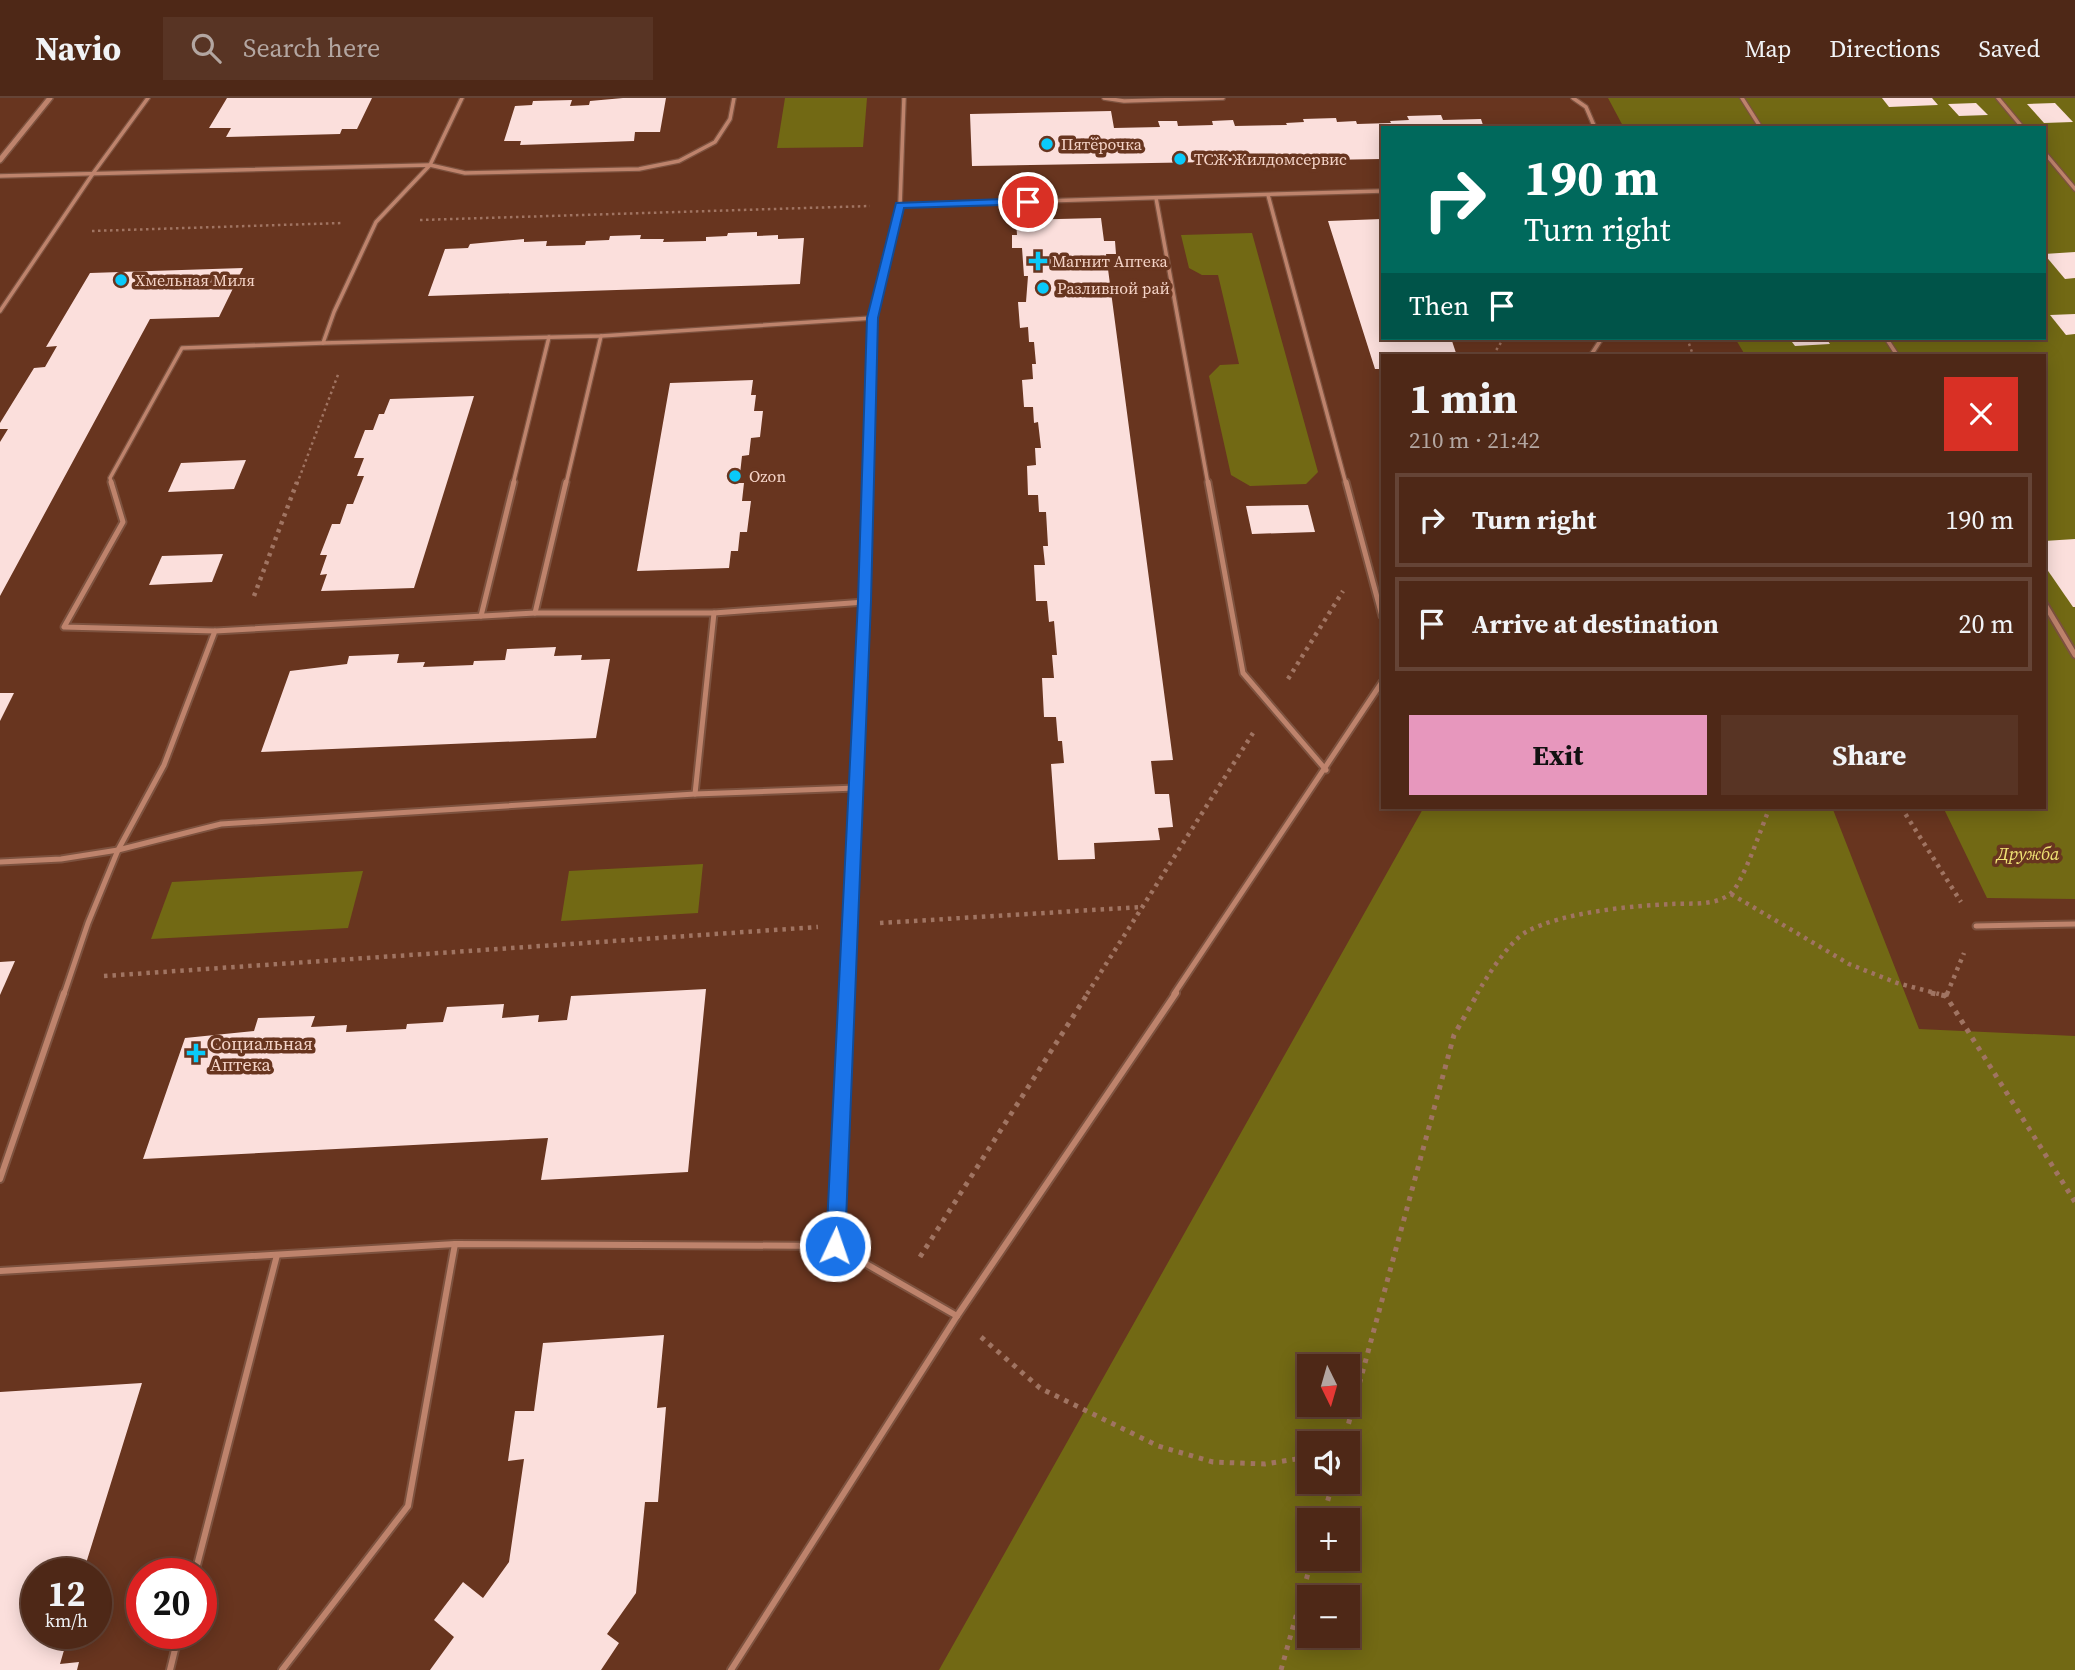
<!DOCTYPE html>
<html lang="en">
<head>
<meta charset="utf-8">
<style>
	body { margin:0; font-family:"Source Serif 4",serif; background:#583424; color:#f1f3f6; height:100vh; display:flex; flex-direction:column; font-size:26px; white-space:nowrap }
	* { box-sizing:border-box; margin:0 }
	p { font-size:23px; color:#b3a6a1 }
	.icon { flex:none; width:38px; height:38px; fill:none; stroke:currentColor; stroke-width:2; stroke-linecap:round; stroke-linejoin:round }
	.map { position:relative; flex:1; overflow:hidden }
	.panel { position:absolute; left:1381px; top:256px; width:665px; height:455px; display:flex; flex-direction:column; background:#4e2817; border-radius:0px; box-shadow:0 4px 18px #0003,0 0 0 2px #654436 }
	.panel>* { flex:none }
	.guide { position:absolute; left:1381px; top:28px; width:665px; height:214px; border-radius:0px; box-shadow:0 4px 18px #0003,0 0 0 2px #654436; background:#00695c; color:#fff; overflow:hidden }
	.needle { width:46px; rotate:175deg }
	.tools { position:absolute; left:1297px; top:1256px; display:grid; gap:14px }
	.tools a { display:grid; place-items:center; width:63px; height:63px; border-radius:0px; background:#4e2817; box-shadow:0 4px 18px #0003,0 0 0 2px #654436; font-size:35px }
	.speed { position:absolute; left:21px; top:1460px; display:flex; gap:14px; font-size:35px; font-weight:700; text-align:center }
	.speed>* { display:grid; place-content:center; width:91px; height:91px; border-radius:50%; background:#4e2817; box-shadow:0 4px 18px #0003,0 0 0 2px #654436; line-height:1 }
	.speed small { font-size:18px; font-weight:400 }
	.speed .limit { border:10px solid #d22; background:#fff; color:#111 }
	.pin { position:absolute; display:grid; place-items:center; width:60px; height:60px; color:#fff; margin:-30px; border:4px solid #fff; border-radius:50%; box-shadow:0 2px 7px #0007 }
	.me { position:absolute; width:77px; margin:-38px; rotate:3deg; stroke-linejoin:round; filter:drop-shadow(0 0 5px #0008) }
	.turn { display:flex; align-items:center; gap:24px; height:147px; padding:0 28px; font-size:32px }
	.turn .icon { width:91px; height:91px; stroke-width:2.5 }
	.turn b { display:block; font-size:49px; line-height:60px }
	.then { display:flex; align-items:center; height:66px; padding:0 28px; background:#0003; gap:14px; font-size:26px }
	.round { display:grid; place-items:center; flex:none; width:74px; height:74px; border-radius:0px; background:#583424 }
	.headline { display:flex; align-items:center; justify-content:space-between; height:119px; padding:0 28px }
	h1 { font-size:42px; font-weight:700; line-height:52px }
	.cta { display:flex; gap:14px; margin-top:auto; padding:14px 28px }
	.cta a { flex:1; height:80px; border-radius:0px; background:#e797bd; color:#111; font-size:28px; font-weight:700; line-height:80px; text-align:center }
	.cta a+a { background:#583424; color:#f1f3f6 }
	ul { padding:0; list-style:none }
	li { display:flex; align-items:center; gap:21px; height:94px; margin:0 14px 10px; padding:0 14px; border:4px solid #654436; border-radius:0px }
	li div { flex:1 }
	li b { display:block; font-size:26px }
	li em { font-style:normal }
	header { display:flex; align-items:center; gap:42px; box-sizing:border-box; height:98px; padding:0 35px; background:#4e2817; border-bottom:2px solid #654436 }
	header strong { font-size:33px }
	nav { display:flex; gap:38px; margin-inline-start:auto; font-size:24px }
	.search { width:490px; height:63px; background:#583424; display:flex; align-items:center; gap:18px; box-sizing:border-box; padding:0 24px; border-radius:0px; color:#b3a6a1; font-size:26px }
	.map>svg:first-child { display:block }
</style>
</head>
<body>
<header>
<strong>Navio</strong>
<div class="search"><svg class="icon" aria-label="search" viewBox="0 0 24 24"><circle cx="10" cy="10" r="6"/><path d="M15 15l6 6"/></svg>Search here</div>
<nav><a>Map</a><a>Directions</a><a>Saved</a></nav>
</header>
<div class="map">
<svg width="2075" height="1572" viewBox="0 0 2075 1572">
	<rect width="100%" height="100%" fill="#68351f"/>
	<!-- green -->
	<g fill="#726914" fill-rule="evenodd">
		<path d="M785,0H867L863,49L777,50Z"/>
		<path d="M1608,0H2075V801L1987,800L1943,709H2044V257H1745L1735,240H2044V30H1624Z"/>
		<path d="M1252,135L1318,374L1306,386L1250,388L1231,377L1209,278L1220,267L1239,266L1218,177H1202L1189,170L1181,137Z"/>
		<path d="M1424,709H1832L1919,931L2075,938V1572H939ZM1309,1269H1348V1307H1309ZM1309,1346H1348V1384H1309ZM1309,1423H1348V1461H1309ZM1309,1500H1348V1538H1309Z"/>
		<path d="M703,766L698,815L561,823L569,773Z"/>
		<path d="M363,773L348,830L151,841L172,784Z"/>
	</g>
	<!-- building -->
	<g fill="#fbdfdc">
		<path d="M227,0H372L357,31H342L340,36L226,39L231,30H209Z"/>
		<path d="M623,0H666L660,34H635L634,43L520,47L521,43H504L515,8L532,7L533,3L572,2L570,8L589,7L590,3Z"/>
		<path d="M1882,0H1932L1938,7L1889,9Z"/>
		<path d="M1976,5L1988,17L1959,18L1948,6Z"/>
		<path d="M2055,5L2073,24L2044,25L2027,6Z"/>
		<path d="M1111,13L1114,30L1160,29L1158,23H1177L1178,28L1213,27L1212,23L1233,22L1235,28L1287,27L1286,25L1304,24L1303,21L1336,20L1337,24L1356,23L1357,26L1391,25L1390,23L1409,22L1407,18L1441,17L1443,22L1481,21L1484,30H1382V61L972,68L970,16Z"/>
		<path d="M1101,120L1104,143H1115L1116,156H1106L1173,662L1151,663L1155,696H1169L1173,729L1158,730L1160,742L1094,745L1095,761L1058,762L1051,666L1064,665L1062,643H1058L1056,619H1044L1042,580H1054L1052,557H1057L1054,523L1049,524L1047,503H1036L1034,467H1045L1043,448H1048L1046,414H1039L1038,397H1028L1027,368L1036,367L1035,350H1041L1038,324L1034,325L1033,309H1024L1022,282L1033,281L1032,266H1036L1034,244H1029L1028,229L1020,230L1018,204H1026L1028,178H1024L1022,150H1012V137H1017L1016,122Z"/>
		<path d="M1382,121V240H1451L1456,255L1452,254L1453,257H1382V271H1375L1328,123Z"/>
		<path d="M757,134V138L778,137V141L804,140L800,186L428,198L445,151L468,150L470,146L524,141V144L547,143L546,148L585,147L586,143L609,142L610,138L641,137L640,141H664L663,144L706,143V139L727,138L728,135Z"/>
		<path d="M2075,154V180L2065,181L2044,156Z"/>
		<path d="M243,170L219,219L150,221L0,498V344L8,331H0V325L34,270L45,269L57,248L46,249L90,175Z"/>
		<path d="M2075,216V236L2066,237L2050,217Z"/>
		<path d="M1789,240H1826L1830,246L1795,248Z"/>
		<path d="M753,282L751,297H756L754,313H763L760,339L751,340L749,357L742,358L739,385H744L742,403H751L747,434H740L738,453H731L729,470L637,473L670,285Z"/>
		<path d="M474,298L414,490L321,493L327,476L320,477L327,457H320L332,426H340L347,406H353L364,378H357L364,360H354L365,332H373L379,316H384L390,301Z"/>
		<path d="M246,362L234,391L168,394L181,365Z"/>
		<path d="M1308,407L1315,434L1252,436L1246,408Z"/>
		<path d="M2075,441V509H2073L2044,467V443Z"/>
		<path d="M223,456L212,484L149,487L162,458Z"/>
		<path d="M556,549L554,558L582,557L581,562L610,561L596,640L261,654L290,573L347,566L349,558L399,556L397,565L425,564L423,569L473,567L474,563L505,562L507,551Z"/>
		<path d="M0,595H14L0,623Z"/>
		<path d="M15,863L0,897V864Z"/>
		<path d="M706,891L688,1074L541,1082L548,1040L143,1061L185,940L254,933L258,920L315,918L311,929L347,927L346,934L406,931L407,926L443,924L447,909L504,906L502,920L539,917L538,924L567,922L571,898Z"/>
		<path d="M664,1237L657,1310L666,1309L658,1404H645L636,1495L607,1536L619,1545L601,1572H430L454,1539L434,1522L463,1484L483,1500L509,1464L524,1361L508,1363L515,1313H534L543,1245Z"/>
		<path d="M142,1285L83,1475H37V1535H69L60,1566L79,1564L77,1572H0V1294Z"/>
	</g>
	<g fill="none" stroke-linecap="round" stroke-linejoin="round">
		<defs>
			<g id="service-far2">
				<path d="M462,0L430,67L376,124L334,214L323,245L601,238L872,220"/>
				<path d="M1104,0L1124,3L1223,0"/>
				<path d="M1573,0L1586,9L1595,30"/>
				<path d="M1742,0L1761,30"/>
				<path d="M1998,0L2023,30"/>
				<path d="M2044,54L2075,91"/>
				<path d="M0,78L430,67L465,75L639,71L679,63L715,44L730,21L734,0"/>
				<path d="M1268,97L1346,386"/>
				<path d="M1156,100L1208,386"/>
				<path d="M900,107L1382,93"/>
				<path d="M0,213L94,74L148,0"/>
				<path d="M1886,240L1897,257"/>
				<path d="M1591,257L1602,240"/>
				<path d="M112,386L110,380L182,250L323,245"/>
				<path d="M513,386L549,239"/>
				<path d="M566,386L601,238"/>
				<path d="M868,386L872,220L900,107L904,0"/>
			</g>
			<g id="service-far1">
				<path d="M111,384L123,424L64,529L215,533"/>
				<path d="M1208,384L1243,575L1326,672"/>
				<path d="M1346,384L1382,518"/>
				<path d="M2044,505L2075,557"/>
				<path d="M535,515L566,384"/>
				<path d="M714,515L865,504"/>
				<path d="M481,518L514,384"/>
				<path d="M0,764L61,761L118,752L221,726L695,696L856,690"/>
				<path d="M1976,828L2075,826"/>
				<path d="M64,896L88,825L118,752L164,667L215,533L535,515H714L695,696"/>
				<path d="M847,896L868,384"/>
				<path d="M1174,896L1382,584"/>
			</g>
			<g id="service">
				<path d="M0,1081L64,895"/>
				<path d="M835,1148L847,895"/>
				<path d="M0,1173L455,1146L835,1148L957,1218"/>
				<path d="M195,1475L277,1157"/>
				<path d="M170,1572L179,1535"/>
				<path d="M282,1572L408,1408L455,1146"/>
				<path d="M731,1572L957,1218L1176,895"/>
			</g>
			<path id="minor" d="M0,62L50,0"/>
		</defs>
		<!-- service-far2 casing -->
		<use href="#service-far2" stroke="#7d523f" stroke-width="6"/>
		<!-- service-far1 casing -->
		<use href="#service-far1" stroke="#7d523f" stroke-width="9"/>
		<!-- service casing -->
		<use href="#service" stroke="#7d523f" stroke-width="10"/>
		<!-- minor casing -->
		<use href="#minor" stroke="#7d523f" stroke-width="8"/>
		<!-- path-far2 -->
		<g stroke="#a07462" stroke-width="2.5" stroke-dasharray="2.5 3.5" stroke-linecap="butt">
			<path d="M420,122L870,108"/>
			<path d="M92,133L342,125"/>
			<path d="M1687,240L1693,257"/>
			<path d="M1493,257L1504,240"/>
			<path d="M297,386L339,274"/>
		</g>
		<!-- path-far1 -->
		<g stroke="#a07462" stroke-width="4.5" stroke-dasharray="3.5 5" stroke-linecap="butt">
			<path d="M254,498L297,384"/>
			<path d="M1288,581L1343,493"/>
			<path d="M1901,709L1961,804"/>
			<path d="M1731,796L1849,866L1897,885L1939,896"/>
			<path d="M880,825L1142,809"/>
			<path d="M104,878L818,829"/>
			<path d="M1087,896L1253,635"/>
			<path d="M1477,896C1487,878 1509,844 1526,834C1562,814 1631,808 1672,806C1690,805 1715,808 1730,796C1743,786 1762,727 1770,709"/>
			<path d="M1947,896L1964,855"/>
		</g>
		<!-- path -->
		<g stroke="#a07462" stroke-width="5" stroke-dasharray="4.5 6" stroke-linecap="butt">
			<path d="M1931,895L1946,898"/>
			<path d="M1947,895L1946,898L2075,1104"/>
			<path d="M920,1159L1088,895"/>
			<path d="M981,1239L1040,1290L1158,1348L1213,1364L1265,1366L1309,1359"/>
			<path d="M1343,1346L1454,937L1478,895"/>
			<path d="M1322,1423L1333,1384"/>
			<path d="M1281,1572L1312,1461"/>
		</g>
		<!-- service-far2 -->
		<use href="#service-far2" stroke="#be836c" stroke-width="3.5"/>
		<!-- service-far1 -->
		<use href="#service-far1" stroke="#be836c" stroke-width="5"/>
		<!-- service -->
		<use href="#service" stroke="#be836c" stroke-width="6"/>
		<!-- minor -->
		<use href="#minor" stroke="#be836c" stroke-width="5"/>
	</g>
	<!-- route -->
	<path fill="#1a73e8" stroke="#114b97" stroke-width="2" d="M1028,100L1031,101V106L904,110L878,220L871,503L845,1148L842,1154L835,1157L829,1154L826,1148L858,503L867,220L896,105Z"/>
	<!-- markers -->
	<g fill="#0acafa" stroke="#68351f" stroke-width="2.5">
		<circle cx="1047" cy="46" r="7"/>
		<circle cx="1180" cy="61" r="7"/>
		<path d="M1034.5 152.5h7v7h7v7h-7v7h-7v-7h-7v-7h7z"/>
		<circle cx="121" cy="182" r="7"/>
		<circle cx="1043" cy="190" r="7"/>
		<circle cx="735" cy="378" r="7"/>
		<path d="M192.5 944.5h7v7h7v7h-7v7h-7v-7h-7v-7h7z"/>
	</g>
	<g text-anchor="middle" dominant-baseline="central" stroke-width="7" stroke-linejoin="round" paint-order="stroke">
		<!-- far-poi labels -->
		<g font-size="16" fill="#f5d4c8" stroke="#68351f" text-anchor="start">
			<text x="1061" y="46">Пятёрочка</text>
			<text x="1194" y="61">ТСЖ Жилдомсервис</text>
			<text x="1052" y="163">Магнит Аптека</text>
			<text x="135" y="182">Хмельная Миля</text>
			<text x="1057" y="190">Разливной рай</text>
			<text x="749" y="378">Ozon</text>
		</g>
		<!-- park labels -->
		<g font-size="18" font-style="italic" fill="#f1e475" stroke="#68351f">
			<text x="2028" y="755">Дружба</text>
		</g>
		<!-- poi labels -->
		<g font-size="18" fill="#f5d4c8" stroke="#68351f" text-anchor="start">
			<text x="210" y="945">Социальная<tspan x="210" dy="21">Аптека</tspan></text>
		</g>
	</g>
</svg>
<div class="tools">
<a><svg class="needle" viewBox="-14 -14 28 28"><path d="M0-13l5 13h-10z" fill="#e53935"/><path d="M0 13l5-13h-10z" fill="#b3a6a1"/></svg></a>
<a><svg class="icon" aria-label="sound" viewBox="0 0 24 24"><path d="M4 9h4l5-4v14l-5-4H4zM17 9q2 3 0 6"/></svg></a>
<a>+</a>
<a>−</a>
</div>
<div class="speed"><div>12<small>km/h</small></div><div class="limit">20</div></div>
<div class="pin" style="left:1028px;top:104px;background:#d93025"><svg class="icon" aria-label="arrive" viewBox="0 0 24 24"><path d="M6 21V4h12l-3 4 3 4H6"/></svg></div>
<svg class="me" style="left:835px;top:1148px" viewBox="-20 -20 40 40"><circle r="17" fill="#1a73e8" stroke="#fff" stroke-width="3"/><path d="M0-11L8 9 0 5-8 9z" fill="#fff"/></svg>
<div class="guide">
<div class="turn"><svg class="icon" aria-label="right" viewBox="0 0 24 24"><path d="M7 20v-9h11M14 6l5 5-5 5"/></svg><div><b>190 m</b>Turn right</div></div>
<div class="then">Then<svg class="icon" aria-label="arrive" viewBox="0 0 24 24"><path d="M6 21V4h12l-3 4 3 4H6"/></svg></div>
</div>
<section class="panel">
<div class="headline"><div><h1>1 min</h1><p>210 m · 21:42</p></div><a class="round" style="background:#d93025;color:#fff"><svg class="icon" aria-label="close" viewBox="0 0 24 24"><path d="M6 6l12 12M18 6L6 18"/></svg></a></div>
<ul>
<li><svg class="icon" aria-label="right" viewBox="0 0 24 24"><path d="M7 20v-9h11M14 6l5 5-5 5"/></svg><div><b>Turn right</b></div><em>190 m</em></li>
<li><svg class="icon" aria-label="arrive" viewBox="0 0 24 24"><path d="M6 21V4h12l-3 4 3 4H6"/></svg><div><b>Arrive at destination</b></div><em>20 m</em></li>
</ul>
<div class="cta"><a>Exit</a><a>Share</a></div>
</section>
</div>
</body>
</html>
